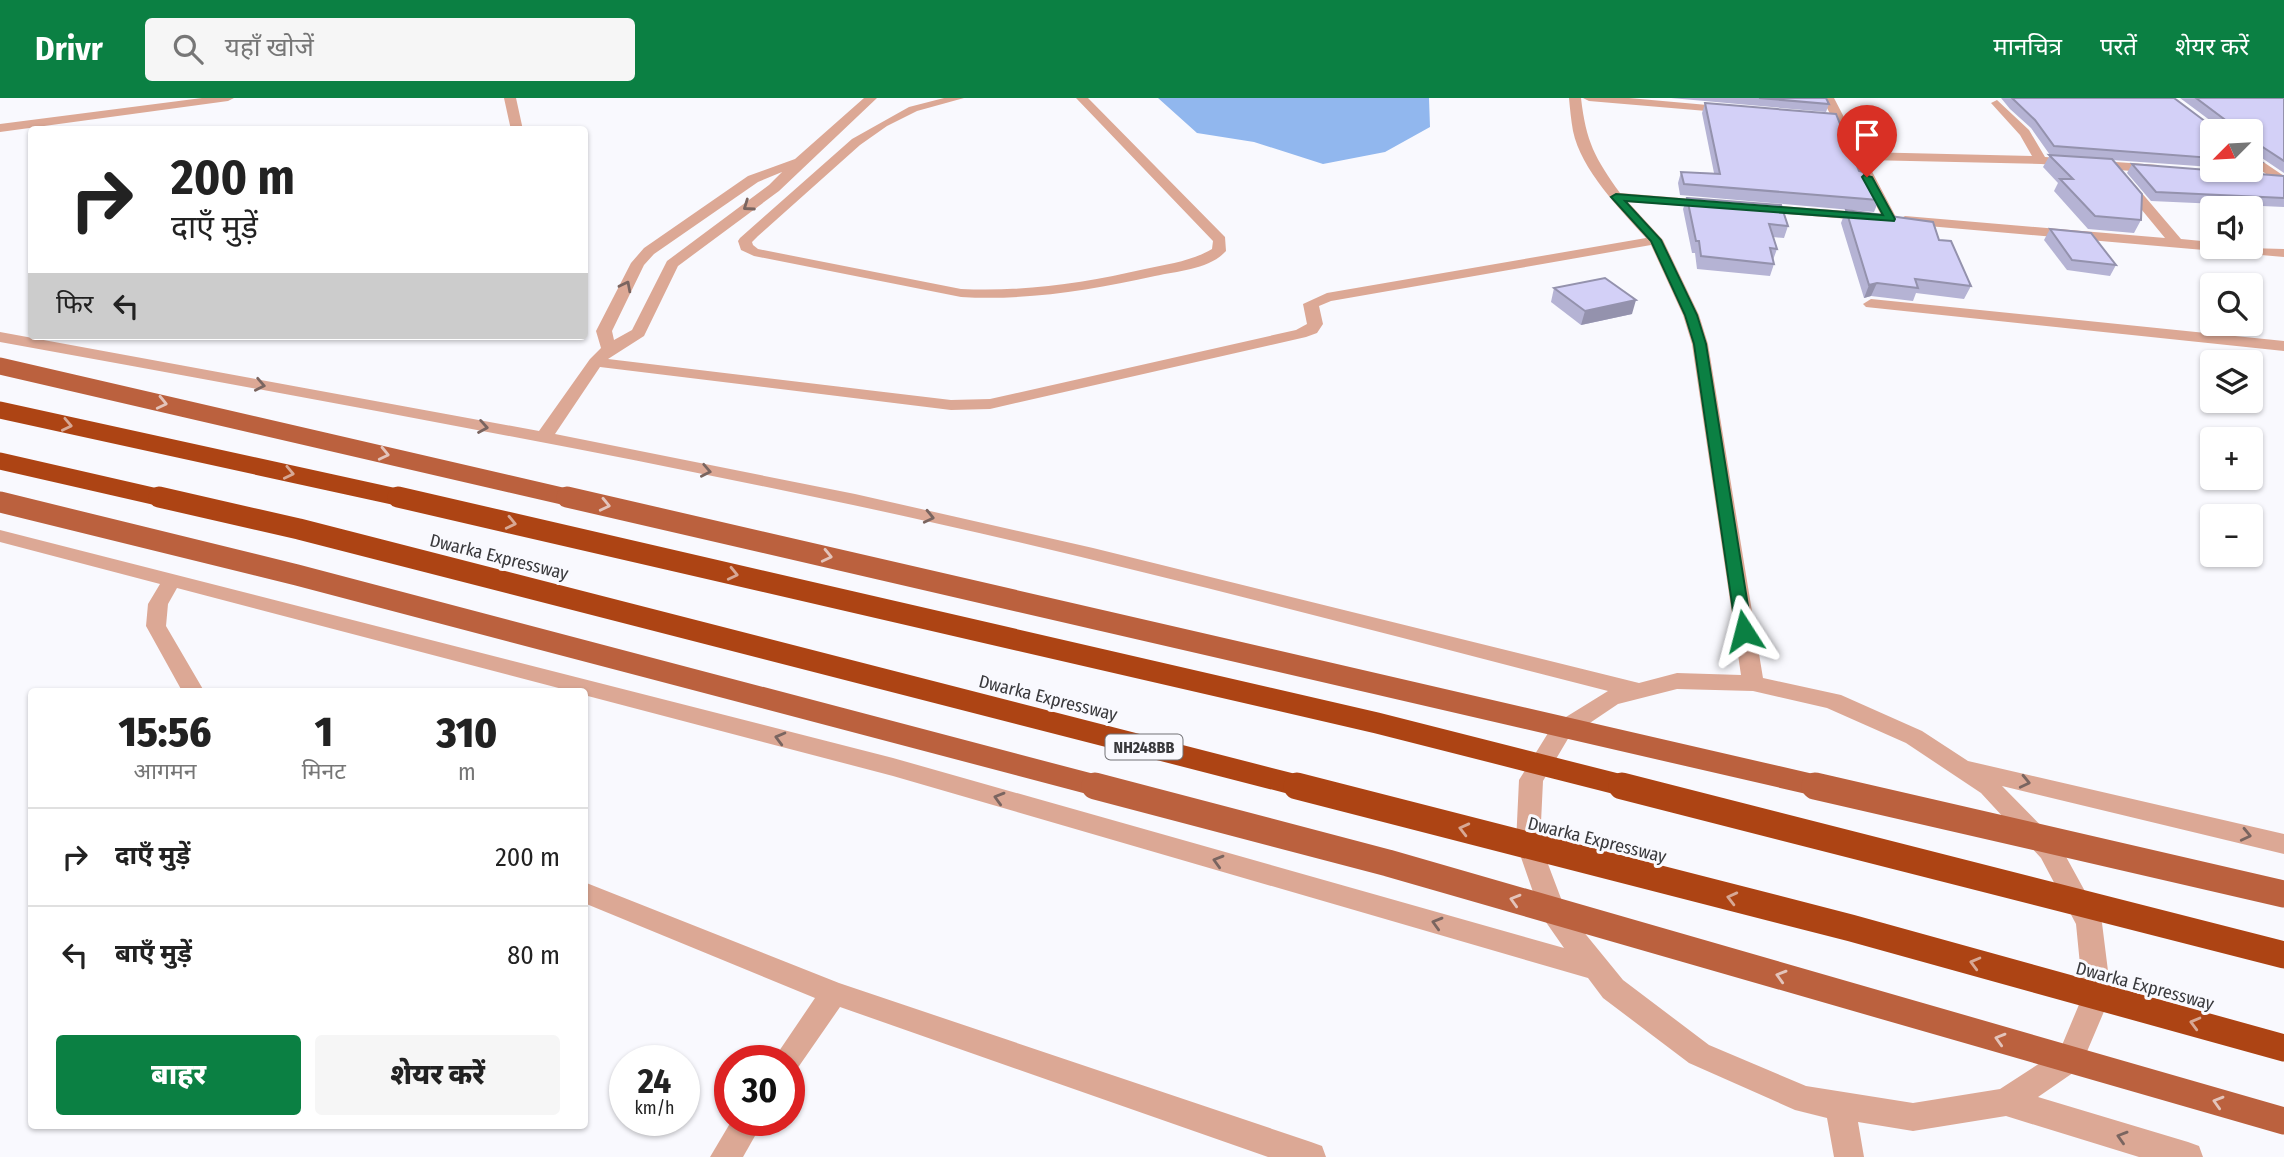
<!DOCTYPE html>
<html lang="hi">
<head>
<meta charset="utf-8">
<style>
	body { margin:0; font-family:"Fira Sans Condensed","Noto Sans Devanagari",sans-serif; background:#f6f6f6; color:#222; height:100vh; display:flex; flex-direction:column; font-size:26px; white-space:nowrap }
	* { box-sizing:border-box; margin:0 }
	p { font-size:23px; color:#767676 }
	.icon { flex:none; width:38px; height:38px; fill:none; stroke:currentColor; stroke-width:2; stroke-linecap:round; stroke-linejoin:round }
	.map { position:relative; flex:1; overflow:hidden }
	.drawer { position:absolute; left:28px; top:590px; width:560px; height:441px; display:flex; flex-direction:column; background:#fff; border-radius:7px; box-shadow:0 2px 5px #0004 }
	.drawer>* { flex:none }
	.banner { position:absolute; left:28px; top:28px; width:560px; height:214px; border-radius:7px; box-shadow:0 2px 5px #0004; background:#fff; color:#222; overflow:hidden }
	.needle { width:46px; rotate:246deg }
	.buttons { position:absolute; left:2200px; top:21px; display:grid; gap:14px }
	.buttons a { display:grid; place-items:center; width:63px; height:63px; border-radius:7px; background:#fff; box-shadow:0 2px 5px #0004; font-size:35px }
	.speed { position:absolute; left:609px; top:947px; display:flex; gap:14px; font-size:35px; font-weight:700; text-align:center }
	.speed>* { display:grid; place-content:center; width:91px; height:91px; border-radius:50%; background:#fff; box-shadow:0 2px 5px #0004; line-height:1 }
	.speed small { font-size:18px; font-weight:400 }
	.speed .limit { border:10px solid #d22; background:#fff; color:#111 }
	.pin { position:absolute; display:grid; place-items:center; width:60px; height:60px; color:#fff; margin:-72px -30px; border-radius:50% 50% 50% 0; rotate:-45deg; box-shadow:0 0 7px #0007 }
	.pin .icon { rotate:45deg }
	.me { position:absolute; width:77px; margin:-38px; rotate:351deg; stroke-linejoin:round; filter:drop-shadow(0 0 5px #0008) }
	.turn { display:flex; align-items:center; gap:24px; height:147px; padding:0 28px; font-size:32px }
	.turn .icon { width:91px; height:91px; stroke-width:2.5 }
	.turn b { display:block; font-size:49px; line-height:60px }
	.then { display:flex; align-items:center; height:66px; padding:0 28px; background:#0003; gap:14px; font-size:26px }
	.eta { display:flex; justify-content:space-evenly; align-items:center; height:119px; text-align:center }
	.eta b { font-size:42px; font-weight:800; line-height:49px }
	.button { display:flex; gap:14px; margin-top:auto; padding:14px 28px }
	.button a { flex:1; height:80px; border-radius:7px; background:#0b8043; color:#fff; font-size:28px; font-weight:800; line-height:80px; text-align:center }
	.button a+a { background:#f6f6f6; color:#222 }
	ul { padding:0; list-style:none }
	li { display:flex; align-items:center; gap:21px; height:98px; padding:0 28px; border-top:2px solid #e0e0e0 }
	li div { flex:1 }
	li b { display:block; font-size:26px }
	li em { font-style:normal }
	header { display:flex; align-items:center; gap:42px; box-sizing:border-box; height:98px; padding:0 35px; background:#0b8043; color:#fff }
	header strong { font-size:33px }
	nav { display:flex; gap:38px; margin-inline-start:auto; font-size:24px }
	.search { width:490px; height:63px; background:#f6f6f6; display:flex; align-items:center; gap:18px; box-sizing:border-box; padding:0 24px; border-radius:7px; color:#767676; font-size:26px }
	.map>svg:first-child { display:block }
</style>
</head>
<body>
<header>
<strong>Drivr</strong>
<div class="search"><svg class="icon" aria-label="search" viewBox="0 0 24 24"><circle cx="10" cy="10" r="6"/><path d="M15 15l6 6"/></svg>यहाँ खोजें</div>
<nav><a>मानचित्र</a><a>परतें</a><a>शेयर करें</a></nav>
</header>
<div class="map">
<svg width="2284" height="1059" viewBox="0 0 2284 1059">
	<rect width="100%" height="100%" fill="#f9f9fe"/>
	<!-- water -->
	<path fill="#91b7ee" d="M1158,0H1429L1430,29L1385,54L1323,66L1254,44L1197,35Z"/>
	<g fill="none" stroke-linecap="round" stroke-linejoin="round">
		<!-- minor -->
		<g fill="#dca895" fill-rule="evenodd">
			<path d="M202,0H234L228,3L0,34V26Z"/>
			<path d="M504,0H516L523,32H511Z"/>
			<path d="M864,0H877L779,93L678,168L644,238L608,261L951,302L990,301L1296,232L1307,226L1303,206L1327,195L1646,140C1620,111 1581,72 1573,33C1571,22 1570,11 1569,0H1581C1586,44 1595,60 1620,95L1717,103L1719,106L1712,110L1628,104L1663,142L1699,217L1708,246L1763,580L1841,597L1922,633L1968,663L2284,736V756L2002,688L2059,746L2098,817L2102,825L2111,897L2080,970L2038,999L2188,1044L2199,1048L2203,1059H2139L2006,1018L1913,1033L1858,1024L1864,1059H1834L1827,1020L1795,1012L1689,965L1603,900L1588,880L893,678L584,597V593H570L177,490L168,506L166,528L204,593H182L146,528L148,506L160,486L0,444V432L893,660L1564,850L1541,817L1516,745L1519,682L1553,627L1608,593C1357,529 1106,461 853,407C570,347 285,296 0,244V234L539,333L590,261L601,250L596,233L631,165L644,150L748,78L795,61ZM782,74L769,87L667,163L632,232L614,242L612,233L644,167L654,156L758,84ZM1651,147L1683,217L1692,246L1741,577L1677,575L1639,585L1093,450L855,396L555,336L600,269L951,312L990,311L1306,239L1317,235L1323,226L1319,208L1331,203ZM1677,591L1753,593L1827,610L1906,645L1981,695L2041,760L2076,826L2083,897L2060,952L2000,991L1913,1005L1806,988L1709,947L1623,882L1565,811L1540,745L1543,683L1569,639L1618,606Z"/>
			<path d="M944,0H964L917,13L887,28L860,47L758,138L752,144L753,147L758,151L961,191C1024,194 1084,185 1145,171C1168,166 1192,163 1212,151L1213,143L1076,0H1088L1225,139L1226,153C1210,171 1178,173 1155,178C1090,192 1027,203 961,199L754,158L741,152L738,143L740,140L852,41L909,9Z"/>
			<path d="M1583,0H1629L1730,9L1736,12L1730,15L1589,3Z"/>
			<path d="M1822,0H1834L1862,54L2032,58L2020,37L1991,5L1997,2L2029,32L2045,59L2158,67L2164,71L2158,75L2041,66L1866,62L1897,121L1890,125L1883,121Z"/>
			<path d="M2250,55L2284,78V88L2250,65Z"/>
			<path d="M2124,79L2129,80L2181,141L2212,144V149L2284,151V159L1905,126L1898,122L1905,118L2165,140L2118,83Z"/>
			<path d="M1755,106L1873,115L1880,119L1873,123L1750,113V107Z"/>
			<path d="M1871,201L2284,243V253L1866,209L1863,206Z"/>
			<path d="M584,784L839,885L1311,1044L1322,1048L1326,1059H1268L840,909L797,971L789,974V962H773L815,900L584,805Z"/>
			<path d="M732,1022H764L743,1059H710Z"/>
		</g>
		<!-- major-bridge-far2 -->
		<path stroke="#bb613e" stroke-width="17" d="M0,268L575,401"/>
		<!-- major-bridge-far1 -->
		<g stroke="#bb613e" stroke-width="21">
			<path d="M567,399L1823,689"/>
			<path d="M0,404L297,477L1102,689"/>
		</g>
		<!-- major-bridge -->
		<g stroke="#bb613e" stroke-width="27">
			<path d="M1095,688L1388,765L2284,1023"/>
			<path d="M1815,688L2284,796"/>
		</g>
		<!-- highway-bridge-far2 -->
		<g stroke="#ad4414" stroke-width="17">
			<path d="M0,312L406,401"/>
			<path d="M0,363L166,401"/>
		</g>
		<!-- highway-bridge-far1 -->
		<g stroke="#ad4414" stroke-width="21">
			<path d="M159,399L299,431L1304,689"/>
			<path d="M398,399L1377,625L1629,689"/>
		</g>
		<!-- highway-bridge -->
		<g stroke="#ad4414" stroke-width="27">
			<path d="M1297,688L1851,830L2284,950"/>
			<path d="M1622,688L2284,857"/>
		</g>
	</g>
	<!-- wall -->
	<g fill="#b5b3d4">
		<path d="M1671,0H1826L1829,6L1826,14Z"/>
		<path d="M2001,0H2174L2214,30L2219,29L2180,0H2284V75L2253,54L2212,33V69L2112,62L2141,122L2134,135L2088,131L2054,93L2058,85L2043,69L2050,57L2031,30L2010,11Z"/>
		<path d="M1705,5L1859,73L1879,102L1874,114L1680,97L1678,85L1681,74L1714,75L1702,15Z"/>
		<path d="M2250,63L2262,64L2256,73L2245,72H2250Z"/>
		<path d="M2132,66L2284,78V109L2151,103L2127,75Z"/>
		<path d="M1687,100L1788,128L1784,140L1773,139L1777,151L1773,162L1774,166L1770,178L1697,171L1695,155H1692L1683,111Z"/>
		<path d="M1846,112L1939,142L1971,188L1964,201L1916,195L1913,203L1871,198L1864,200L1841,125Z"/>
		<path d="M2050,131L2116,167L2110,178L2067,172L2044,142Z"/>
		<path d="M1554,190L1632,216L1581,227L1551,204Z"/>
	</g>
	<!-- shaded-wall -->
	<g fill="#9492ad">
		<path d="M1877,185L1871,198L1864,200L1869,187Z"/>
		<path d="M1636,202L1632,216L1581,227L1585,213Z"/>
	</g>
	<!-- building -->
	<g fill="#d3d0f7" stroke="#9492ad" stroke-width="2">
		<path d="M1759,0H1826L1829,6Z"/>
		<path d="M2012,0H2174L2214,30L2226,27L2228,24L2196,0H2284V63L2255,44L2252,56L2262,64L2250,63V33H2212V60L2054,48L2035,22Z"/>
		<path d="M1705,5L1836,16L1859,73L1863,74L1879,102L1684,86L1681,74L1720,76Z"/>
		<path d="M2049,57L2112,61L2142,96L2141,122L2095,118L2060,81H2073Z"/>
		<path d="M2132,66L2284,78V100L2156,94Z"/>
		<path d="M1687,100L1781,107L1788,128L1769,126L1777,151L1770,150L1774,166L1701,158L1699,143H1696Z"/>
		<path d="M1846,112L1933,124L1939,142L1951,143L1971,188L1915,181L1918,190L1877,185L1869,187Z"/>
		<path d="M2050,131L2091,135L2116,167L2072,162Z"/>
		<path d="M1605,180L1636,202L1585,213L1554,190Z"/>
	</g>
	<!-- one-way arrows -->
	<defs><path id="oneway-chevron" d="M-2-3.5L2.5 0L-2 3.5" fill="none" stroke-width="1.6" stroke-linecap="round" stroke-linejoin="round" transform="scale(1.75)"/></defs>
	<g stroke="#7a6560">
		<use href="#oneway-chevron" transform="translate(748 108) rotate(145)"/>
		<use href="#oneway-chevron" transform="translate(626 188) rotate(-63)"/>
		<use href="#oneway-chevron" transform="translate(260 287) rotate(11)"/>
		<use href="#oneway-chevron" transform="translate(483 329) rotate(10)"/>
		<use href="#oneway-chevron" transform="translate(706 373) rotate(11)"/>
		<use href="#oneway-chevron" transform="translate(929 419) rotate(13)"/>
		<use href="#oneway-chevron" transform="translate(780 640) rotate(-165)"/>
		<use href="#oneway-chevron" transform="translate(2025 684) rotate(13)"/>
		<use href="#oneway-chevron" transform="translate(999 700) rotate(-164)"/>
		<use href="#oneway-chevron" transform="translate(2246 737) rotate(13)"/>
		<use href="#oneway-chevron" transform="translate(1218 763) rotate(-164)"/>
		<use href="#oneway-chevron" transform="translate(1437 825) rotate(-164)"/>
		<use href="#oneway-chevron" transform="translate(2122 1039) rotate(-163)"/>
	</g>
	<g stroke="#e3c4bb">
		<use href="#oneway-chevron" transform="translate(162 305) rotate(13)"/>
		<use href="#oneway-chevron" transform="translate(384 356) rotate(13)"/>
		<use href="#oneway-chevron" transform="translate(605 407) rotate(13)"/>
		<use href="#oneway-chevron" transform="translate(827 458) rotate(13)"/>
		<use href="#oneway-chevron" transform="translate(1515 802) rotate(-164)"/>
		<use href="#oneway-chevron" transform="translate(1781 878) rotate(-164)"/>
		<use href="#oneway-chevron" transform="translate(2000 941) rotate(-164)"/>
		<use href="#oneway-chevron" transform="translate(2218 1004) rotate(-164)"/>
	</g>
	<g stroke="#d7a895">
		<use href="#oneway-chevron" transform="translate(67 327) rotate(12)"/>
		<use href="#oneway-chevron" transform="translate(289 375) rotate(12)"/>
		<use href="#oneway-chevron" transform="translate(511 425) rotate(13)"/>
		<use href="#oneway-chevron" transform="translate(733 476) rotate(13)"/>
		<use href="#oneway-chevron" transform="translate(1464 731) rotate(-166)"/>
		<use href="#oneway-chevron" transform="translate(1732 800) rotate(-166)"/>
		<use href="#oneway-chevron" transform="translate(1975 865) rotate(-165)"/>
		<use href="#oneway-chevron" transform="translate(2195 925) rotate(-165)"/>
	</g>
	<!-- route -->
	<path fill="#0b8043" stroke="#07532c" stroke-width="2" d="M1864,77L1872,79L1895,121L1894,123L1625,103L1661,142L1697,217L1706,246L1752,533L1744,538L1736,533L1694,246L1685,217L1651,143L1611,99L1616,96L1883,117L1862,79Z"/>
	<g text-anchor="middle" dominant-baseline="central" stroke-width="6" stroke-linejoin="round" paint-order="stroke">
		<!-- shield labels -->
		<rect fill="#f9f9fe" stroke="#737376" stroke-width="2" x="1105.5" y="636.5" width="77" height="25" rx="5"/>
		<g font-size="16" font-weight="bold" fill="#39393c">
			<text x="1144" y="649">NH248BB</text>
		</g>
		<!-- street labels -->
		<g font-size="18" fill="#39393c" stroke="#f9f9fe">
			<text transform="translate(499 459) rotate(14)">Dwarka Expressway</text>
			<text transform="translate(1048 600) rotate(14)">Dwarka Expressway</text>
			<text transform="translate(1597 742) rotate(14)">Dwarka Expressway</text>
			<text transform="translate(2145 888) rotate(15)">Dwarka Expressway</text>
		</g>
	</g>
</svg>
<div class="buttons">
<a><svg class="needle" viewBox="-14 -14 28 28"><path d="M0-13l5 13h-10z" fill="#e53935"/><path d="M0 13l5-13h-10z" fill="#767676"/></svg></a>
<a><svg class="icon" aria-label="sound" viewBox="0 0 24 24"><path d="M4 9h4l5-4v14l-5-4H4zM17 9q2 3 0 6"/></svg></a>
<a><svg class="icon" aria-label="search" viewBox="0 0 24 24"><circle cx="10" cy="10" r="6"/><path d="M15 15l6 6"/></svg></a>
<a><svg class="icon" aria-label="layers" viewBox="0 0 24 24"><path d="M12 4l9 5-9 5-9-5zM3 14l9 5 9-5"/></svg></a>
<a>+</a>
<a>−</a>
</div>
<div class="speed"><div>24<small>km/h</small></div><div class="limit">30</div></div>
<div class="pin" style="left:1867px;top:79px;background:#d93025"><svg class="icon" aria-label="arrive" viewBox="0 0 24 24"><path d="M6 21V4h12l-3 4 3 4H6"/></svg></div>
<svg class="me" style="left:1744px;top:533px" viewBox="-20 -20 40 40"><path d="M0-17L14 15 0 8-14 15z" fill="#0b8043" stroke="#fff" stroke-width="4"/></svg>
<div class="banner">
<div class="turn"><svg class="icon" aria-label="right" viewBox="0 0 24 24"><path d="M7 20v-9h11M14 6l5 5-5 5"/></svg><div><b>200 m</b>दाएँ मुड़ें</div></div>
<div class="then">फिर<svg class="icon" aria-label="left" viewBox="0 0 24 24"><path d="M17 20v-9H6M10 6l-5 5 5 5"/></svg></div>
</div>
<section class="drawer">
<div class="eta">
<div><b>15:56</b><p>आगमन</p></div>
<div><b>1</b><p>मिनट</p></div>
<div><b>310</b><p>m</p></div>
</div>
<ul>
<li><svg class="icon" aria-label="right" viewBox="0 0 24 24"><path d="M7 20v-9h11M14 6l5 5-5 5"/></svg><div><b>दाएँ मुड़ें</b></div><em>200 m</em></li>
<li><svg class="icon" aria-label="left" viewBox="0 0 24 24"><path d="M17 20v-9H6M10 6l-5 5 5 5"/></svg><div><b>बाएँ मुड़ें</b></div><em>80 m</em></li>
</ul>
<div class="button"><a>बाहर</a><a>शेयर करें</a></div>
</section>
</div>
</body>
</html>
